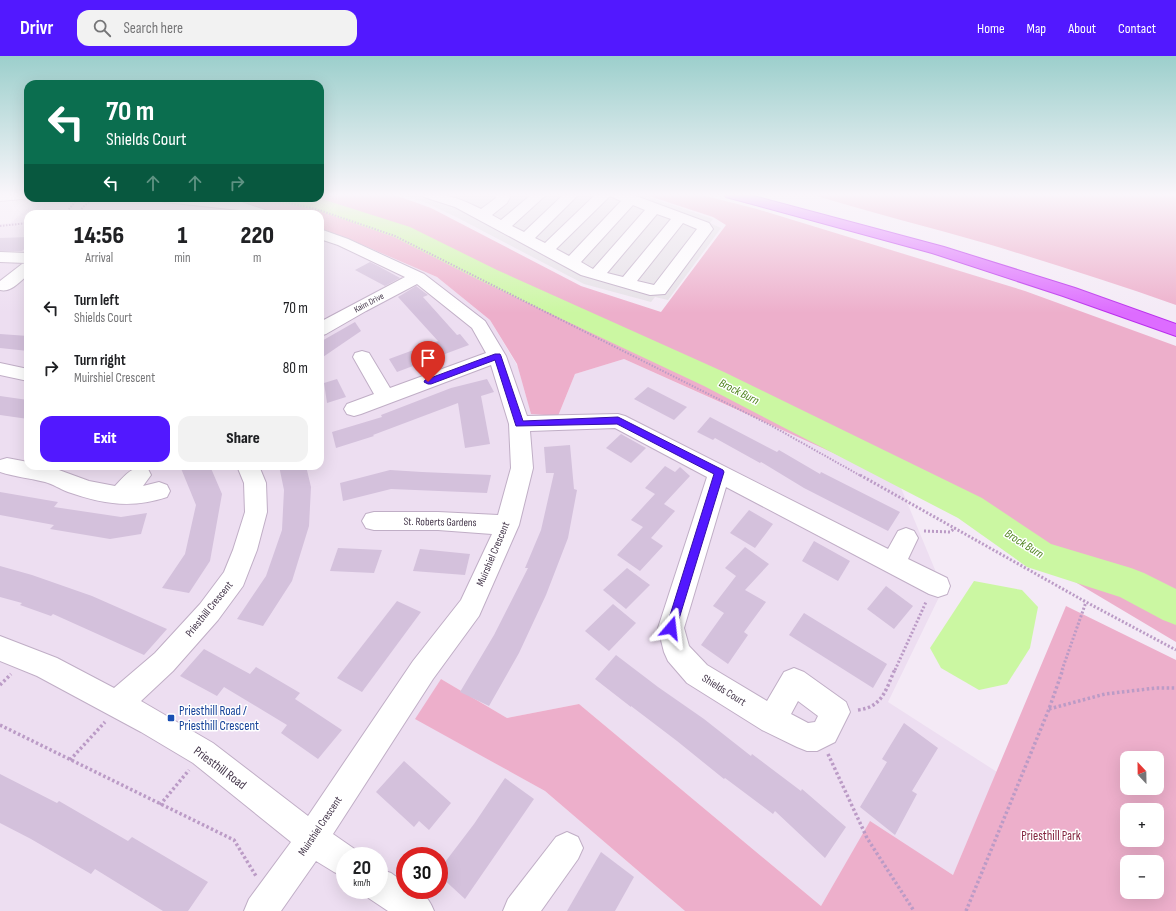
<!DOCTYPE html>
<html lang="en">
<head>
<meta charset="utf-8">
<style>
	body { margin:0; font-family:"Sofia Sans Condensed",sans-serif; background:#f2f2f2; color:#202124; height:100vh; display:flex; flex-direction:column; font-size:15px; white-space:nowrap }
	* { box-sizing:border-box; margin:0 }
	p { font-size:13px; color:#757577 }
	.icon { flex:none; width:22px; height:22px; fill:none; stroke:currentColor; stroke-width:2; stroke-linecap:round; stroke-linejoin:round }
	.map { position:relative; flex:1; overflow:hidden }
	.side { position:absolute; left:24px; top:154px; width:300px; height:260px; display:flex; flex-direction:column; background:#fff; border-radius:12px; box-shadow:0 4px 16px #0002 }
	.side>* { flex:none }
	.hud { position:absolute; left:24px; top:24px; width:300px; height:122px; border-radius:12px; box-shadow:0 4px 16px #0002; background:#0b6e4f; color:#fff; overflow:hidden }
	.needle { width:26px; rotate:338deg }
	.tools { position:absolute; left:1120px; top:695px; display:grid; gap:8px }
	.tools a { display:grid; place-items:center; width:44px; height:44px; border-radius:8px; background:#fff; box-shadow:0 4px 16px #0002; font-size:20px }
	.speed { position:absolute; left:336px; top:791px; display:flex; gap:8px; font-size:20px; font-weight:700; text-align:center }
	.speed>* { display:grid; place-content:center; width:52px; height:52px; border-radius:50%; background:#fff; box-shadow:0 4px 16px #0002; line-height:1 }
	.speed small { font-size:10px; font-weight:400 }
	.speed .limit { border:6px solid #d22; background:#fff; color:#111 }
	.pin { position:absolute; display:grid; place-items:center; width:34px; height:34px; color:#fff; margin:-41px -17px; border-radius:50% 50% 50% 0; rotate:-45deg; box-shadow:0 0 4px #0007 }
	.pin .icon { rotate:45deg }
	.me { position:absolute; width:44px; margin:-22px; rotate:17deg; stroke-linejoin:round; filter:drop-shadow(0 0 3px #0008) }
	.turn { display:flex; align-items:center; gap:14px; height:84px; padding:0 16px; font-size:18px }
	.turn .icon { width:52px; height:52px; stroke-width:2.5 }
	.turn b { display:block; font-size:28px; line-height:34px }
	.lanes { display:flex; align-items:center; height:38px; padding:0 16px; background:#0003; justify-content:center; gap:20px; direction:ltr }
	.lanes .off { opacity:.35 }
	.eta { display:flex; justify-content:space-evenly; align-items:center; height:68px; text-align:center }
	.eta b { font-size:24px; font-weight:800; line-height:28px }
	.cta { display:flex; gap:8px; margin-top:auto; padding:8px 16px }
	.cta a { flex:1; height:46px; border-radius:12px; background:#5218ff; color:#fff; font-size:16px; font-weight:800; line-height:46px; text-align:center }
	.cta a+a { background:#f2f2f2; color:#202124 }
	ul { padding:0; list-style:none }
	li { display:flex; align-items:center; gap:12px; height:60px; padding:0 16px }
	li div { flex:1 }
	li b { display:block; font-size:15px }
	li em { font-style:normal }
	header { display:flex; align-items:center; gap:24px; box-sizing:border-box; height:56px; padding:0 20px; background:#5218ff; color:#fff }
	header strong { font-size:19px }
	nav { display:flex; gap:22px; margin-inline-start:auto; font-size:14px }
	.search { width:280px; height:36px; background:#f2f2f2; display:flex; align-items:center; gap:10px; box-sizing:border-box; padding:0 14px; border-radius:12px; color:#757577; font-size:15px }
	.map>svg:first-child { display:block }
</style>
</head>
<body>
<header>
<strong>Drivr</strong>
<div class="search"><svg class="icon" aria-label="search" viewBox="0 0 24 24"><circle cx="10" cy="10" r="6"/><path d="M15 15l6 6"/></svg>Search here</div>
<nav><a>Home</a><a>Map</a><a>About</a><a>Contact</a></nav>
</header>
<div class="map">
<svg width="1176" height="855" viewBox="0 0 1176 855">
	<rect width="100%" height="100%" fill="#f4eaf6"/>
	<!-- residential -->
	<path fill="#eddef1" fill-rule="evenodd" d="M39,142L148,144L243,154L258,158H28V410H320V175L351,184L437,221L490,264L518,311L531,358L558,360L575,318L624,303L899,427L943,533L888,646L997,716L953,819L870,766L821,850L579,648L507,662L441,623L416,663L545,735L685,855H0V168L11,167ZM345,800H379V834H345ZM405,800H439V834H405Z"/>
	<!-- green -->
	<g fill="#edafcb" fill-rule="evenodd">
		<path d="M320,138H392L431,152L581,230L661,256L726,169L713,161L643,138H698L757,153L1025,235L1176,290V586L936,443L624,303L575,318L558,360L531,358L517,308L490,264L437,221L351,184L320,175V158H258L243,154L139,142H320Z"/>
		<path d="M810,138H1176V249C1114,227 1051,207 988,188C929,171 869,156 810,138Z"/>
		<path d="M1066,550L1176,604V855H685L545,735L415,663L441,623L507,662L579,648L821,850L870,765L953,819ZM1127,702H1157V732H1127ZM1127,754H1157V784H1127ZM1127,806H1157V836H1127Z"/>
	</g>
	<!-- parking -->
	<path fill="#e6e1e7" d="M398,138H640L713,163L710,167L721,172L668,244L655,241L651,246L584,228L456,161L424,146Z"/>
	<!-- water -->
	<path fill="#cbf7a2" d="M974,525L1022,534L1038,551L1030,592L1007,628L979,634L941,612L930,592Z"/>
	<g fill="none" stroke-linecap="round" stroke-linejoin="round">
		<!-- river -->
		<path fill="#cbf7a2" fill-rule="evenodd" d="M279,142L322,143L410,171L497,214L724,316L982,442L1051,488L1131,512L1144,517L1176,533V569L1163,564L1120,541L1027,511L958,462L704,330L479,224L394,181L316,154L282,147Z"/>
	</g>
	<!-- building -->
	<g fill="#d4c1dc">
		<path d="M28,181V190L22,195H0V182Z"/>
		<path d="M370,206L380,211L400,222L385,230L355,214Z"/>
		<path d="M416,230L428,239L423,241L457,279L460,278L469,289L397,316L389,303L438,285L398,241Z"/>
		<path d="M355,266L361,275L320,303V286Z"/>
		<path d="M0,278L28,280V295L0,292Z"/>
		<path d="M337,323L346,341L327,347L324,327Z"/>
		<path d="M487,323L494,336L481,340L490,388L465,392L458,347L373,379L374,380L336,392L332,376L382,361L381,359L451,332Z"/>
		<path d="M648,331L687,351L674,364L634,343Z"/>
		<path d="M0,340L28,344V363L0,359Z"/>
		<path d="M710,361L777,396L779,394L820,418L821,416L900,456L888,475L804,432L761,406L760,407L715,382L713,384L697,376Z"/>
		<path d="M621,378L646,392L631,407L606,392Z"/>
		<path d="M570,389L574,433L577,434L568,482L546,539L519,597L489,650L460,636L494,579L528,512H525L541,474L554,417H546L544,391Z"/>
		<path d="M180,410H210L222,438L210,505L189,537L162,532L185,498L196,449Z"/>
		<path d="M279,410H306L311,431L309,470L292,525L263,570L237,563L266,520L282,474L284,434Z"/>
		<path d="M665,410L675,416L680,411L690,420L664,448L675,455L651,482L663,490L640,515L617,499L643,471L631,464L655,438L645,432Z"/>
		<path d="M390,414L422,416L491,419L487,437L391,433L343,445L340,427Z"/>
		<path d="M0,436L58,446L54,451L121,461L147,457L141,478L110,483L50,473L54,469L0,459Z"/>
		<path d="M749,454L773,468L755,492L730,477Z"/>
		<path d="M814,485L850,505L838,525L802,505Z"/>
		<path d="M745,491L769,508L745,534L766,546L744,576L748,579L728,608L701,589L724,557L713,550L736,520L725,512Z"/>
		<path d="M338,492L382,494L374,517L330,515Z"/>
		<path d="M420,493L470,498L465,519L413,515Z"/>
		<path d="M0,510L32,519L92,540L167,573L144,599L53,558L51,560L20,549L22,547L0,541Z"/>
		<path d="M627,512L650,529L626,553L603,534Z"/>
		<path d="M886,530L913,550L894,573L867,553Z"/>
		<path d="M397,545L421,556L362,636L337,622Z"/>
		<path d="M613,548L636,567L609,595L585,575Z"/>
		<path d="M804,557L887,608L873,632L789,579Z"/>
		<path d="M204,593L250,618L256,611L300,637L295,643L342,674L318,703L281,677L287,669L224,631L217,640L180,620Z"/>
		<path d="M616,599L658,631L704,663L751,700L752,698L801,735L802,733L846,771L825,802L775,755L773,758L725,722L724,723L677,685L631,650V651L595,623Z"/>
		<path d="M904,667L938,692L912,735L917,738L895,779L860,751L887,706L882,703Z"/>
		<path d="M404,705L451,747L429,774L419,765L414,771L376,736Z"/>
		<path d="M0,718L57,747L59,745L128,785L132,781L208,826L188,855H163L95,813L91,818L31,783L0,767Z"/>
		<path d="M505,722L534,743L465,843L439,819V814L474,768Z"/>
		<path d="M601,796L634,821L615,855H567Z"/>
	</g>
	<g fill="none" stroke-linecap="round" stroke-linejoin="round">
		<defs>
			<g id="minor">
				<path d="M0,138H28V142H33L0,145Z"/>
				<path d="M422,138C443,136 462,143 481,153L496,142L495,138H508L510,141L507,147L492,159L501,164L532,138H547L512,170L524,176L564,138H579L535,182L545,187L596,138H627L636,140L709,167L713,173L665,238L650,239L581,219L455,151L424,141ZM610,140L621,145L569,200L556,193ZM633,149L645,154L593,213L581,206ZM657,158L671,163L623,221L607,217ZM683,167L697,173L654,229L637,225Z"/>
				<path d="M158,142H206L241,146L268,155L270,158H249L239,154L165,146L160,145Z"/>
				<path d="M320,173L348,183L424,218L485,265L506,300L527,360L618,358L625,360L888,493L898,475L906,472L914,475L918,482L908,503L947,522L950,530L947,538L938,541L929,538L726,431L684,572L689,590L707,609L767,645L784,616L794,612L804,616L846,646L850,656L835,686L817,695H807L797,691L762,674L687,627L668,605L664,596L658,572L707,421L615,372L530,375L533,412L519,469L479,560L433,623L333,778L356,794L359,800H345V821L334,816L316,805L281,855H244L249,843L291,786L193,707L141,676L37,620L0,605V580L57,602L114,632L155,597L200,548L224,516L233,494L245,456L244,427L237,410H259L266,427L267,456L257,494L243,530L218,564L173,615L141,645L213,687L308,760L413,605L461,544L492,478L438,474H374L366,472L362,465L366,458L374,456H438L498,459L511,412L509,368L491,309L361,358L354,360L347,358L344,353L347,348L374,338L353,301L355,297L362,295L369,297L390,332L486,297L472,272L417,228L366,255L326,278L320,280V266L405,221L338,189L320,183ZM798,645L818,660L815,666L808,667L791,658Z"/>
				<path d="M0,196L28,197V219C20,225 11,237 0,234V225L22,208L26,207L0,206Z"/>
				<path d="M0,307L28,313V325L0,319Z"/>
				<path d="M7,402L28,406V410H48L89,425L115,430C125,420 132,408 148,413L151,419L143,430L159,426L167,429L170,435L167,441C131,453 103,448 68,436C60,433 53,428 45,426C30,422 15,421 0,416V404Z"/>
				<path d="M567,776L578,781L583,792L578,803L541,855H503L508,843L556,781Z"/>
				<path d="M379,813L391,817L405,827V834C422,834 428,840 434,855H388L367,841L365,834H379Z"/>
			</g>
			<path id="highway" d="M724,138H746L944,191L1075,232L1176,268V280L1063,240L932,197L726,141Z"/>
		</defs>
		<!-- minor casing -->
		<use href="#minor" stroke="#c0aec6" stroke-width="2"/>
		<!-- highway casing -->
		<use href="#highway" stroke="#b92eec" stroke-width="2"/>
		<!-- path-far2 -->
		<g stroke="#bb9bc6" stroke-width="2" stroke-dasharray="1.5 1.5" stroke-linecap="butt">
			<path d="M265,142L316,153L395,180L772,370L861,420"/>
			<path d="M65,158L78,142"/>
			<path d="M78,158L83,151L94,142"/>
			<path d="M0,170L28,167"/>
		</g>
		<!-- path-far1 -->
		<g stroke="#bb9bc6" stroke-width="3" stroke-dasharray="2 2" stroke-linecap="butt">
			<path d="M860,419L1086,546L1176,594"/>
			<path d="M924,475L950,476L955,472"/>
			<path d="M895,614L926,546"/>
			<path d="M1062,614L1086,546"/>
		</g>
		<!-- path -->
		<g stroke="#bb9bc6" stroke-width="3.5" stroke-dasharray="2.5 2.5" stroke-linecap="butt">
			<path d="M0,629L11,618"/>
			<path d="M1049,653L1105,638L1156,632H1176"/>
			<path d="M858,654C883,651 886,633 895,613"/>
			<path d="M0,669L234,784L256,820"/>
			<path d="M828,698L867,782L914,855"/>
			<path d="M70,704L105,666"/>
			<path d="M160,749L189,714"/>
			<path d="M966,855L1049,653L1063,613"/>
		</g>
		<!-- minor -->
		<use href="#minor" fill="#fff" fill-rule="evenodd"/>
		<!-- highway -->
		<use href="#highway" fill="#dd6cff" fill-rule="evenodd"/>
	</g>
	<!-- sky -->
	<linearGradient id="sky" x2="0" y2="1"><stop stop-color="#9ccfcc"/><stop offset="0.54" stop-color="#faf6fb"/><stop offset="1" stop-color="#faf6fb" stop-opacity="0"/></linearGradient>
	<rect width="1176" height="257" fill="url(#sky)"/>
	<!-- route -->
	<path fill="#5218ff" stroke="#3510a6" d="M495,298H500L501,300L523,365L618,361L723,414L724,416L675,576L671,577L668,576L666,572L714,418L617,368L516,370L495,304L431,328H428L424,326L425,324Z"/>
	<!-- markers -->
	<rect fill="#1a4fb4" stroke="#fff" stroke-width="1.5" x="167" y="658" width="8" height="8" rx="2"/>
	<g text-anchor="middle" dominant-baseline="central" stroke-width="3" stroke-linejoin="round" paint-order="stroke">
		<!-- far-street labels -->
		<g font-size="9" fill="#45374b" stroke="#fff">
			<text transform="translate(369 247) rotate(-28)">Kaim Drive</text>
		</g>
		<!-- street labels -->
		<g font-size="11" fill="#45374b" stroke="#fff">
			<text transform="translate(440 466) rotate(1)">St. Roberts Gardens</text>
			<text transform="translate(493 498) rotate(-67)">Muirshiel Crescent</text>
			<text transform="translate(209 553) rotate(-51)">Priesthill Crescent</text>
			<text transform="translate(724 634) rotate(32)">Shields Court</text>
			<text transform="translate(320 770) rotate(-56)">Muirshiel Crescent</text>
		</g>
		<!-- water labels -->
		<g font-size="12" font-style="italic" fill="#4f841e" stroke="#fff">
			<text transform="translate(739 336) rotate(27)">Brock Burn</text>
			<text transform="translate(1024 488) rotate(32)">Brock Burn</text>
		</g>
		<!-- near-transit labels -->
		<g font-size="13" fill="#164399" stroke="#fff" text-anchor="start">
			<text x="179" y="655">Priesthill Road /<tspan x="179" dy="15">Priesthill Crescent</tspan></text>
		</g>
		<!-- near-street labels -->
		<g font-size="13" fill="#45374b" stroke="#fff">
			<text transform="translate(220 712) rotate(37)">Priesthill Road</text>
		</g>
		<!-- near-park labels -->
		<g font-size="13" fill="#83233e" stroke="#fff">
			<text x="1051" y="780">Priesthill Park</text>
		</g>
	</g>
</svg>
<div class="tools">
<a><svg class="needle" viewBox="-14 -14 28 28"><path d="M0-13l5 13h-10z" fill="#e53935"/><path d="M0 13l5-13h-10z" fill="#757577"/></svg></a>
<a>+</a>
<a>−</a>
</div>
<div class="speed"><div>20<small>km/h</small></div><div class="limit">30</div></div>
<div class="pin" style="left:428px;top:326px;background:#d93025"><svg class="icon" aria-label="arrive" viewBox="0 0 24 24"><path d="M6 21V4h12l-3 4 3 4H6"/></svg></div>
<svg class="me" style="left:671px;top:572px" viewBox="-20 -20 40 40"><path d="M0-17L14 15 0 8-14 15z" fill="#5218ff" stroke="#fff" stroke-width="4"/></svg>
<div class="hud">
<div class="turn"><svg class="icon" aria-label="left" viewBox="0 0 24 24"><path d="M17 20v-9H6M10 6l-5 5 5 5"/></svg><div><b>70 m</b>Shields Court</div></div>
<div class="lanes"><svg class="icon" aria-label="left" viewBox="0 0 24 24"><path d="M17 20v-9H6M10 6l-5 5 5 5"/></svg><svg class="icon off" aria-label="ahead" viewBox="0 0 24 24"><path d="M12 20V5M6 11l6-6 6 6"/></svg><svg class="icon off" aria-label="ahead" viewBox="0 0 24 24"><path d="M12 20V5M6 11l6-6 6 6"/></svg><svg class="icon off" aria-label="right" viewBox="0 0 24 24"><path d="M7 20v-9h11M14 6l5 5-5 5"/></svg></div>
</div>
<section class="side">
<div class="eta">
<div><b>14:56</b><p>Arrival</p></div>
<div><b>1</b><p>min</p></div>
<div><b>220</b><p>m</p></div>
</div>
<ul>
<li><svg class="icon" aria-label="left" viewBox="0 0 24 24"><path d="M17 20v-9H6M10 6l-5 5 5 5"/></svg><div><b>Turn left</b><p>Shields Court</p></div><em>70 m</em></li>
<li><svg class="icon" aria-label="right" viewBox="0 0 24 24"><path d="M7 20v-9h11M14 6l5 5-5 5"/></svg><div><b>Turn right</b><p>Muirshiel Crescent</p></div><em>80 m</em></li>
</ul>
<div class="cta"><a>Exit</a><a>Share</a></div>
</section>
</div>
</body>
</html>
